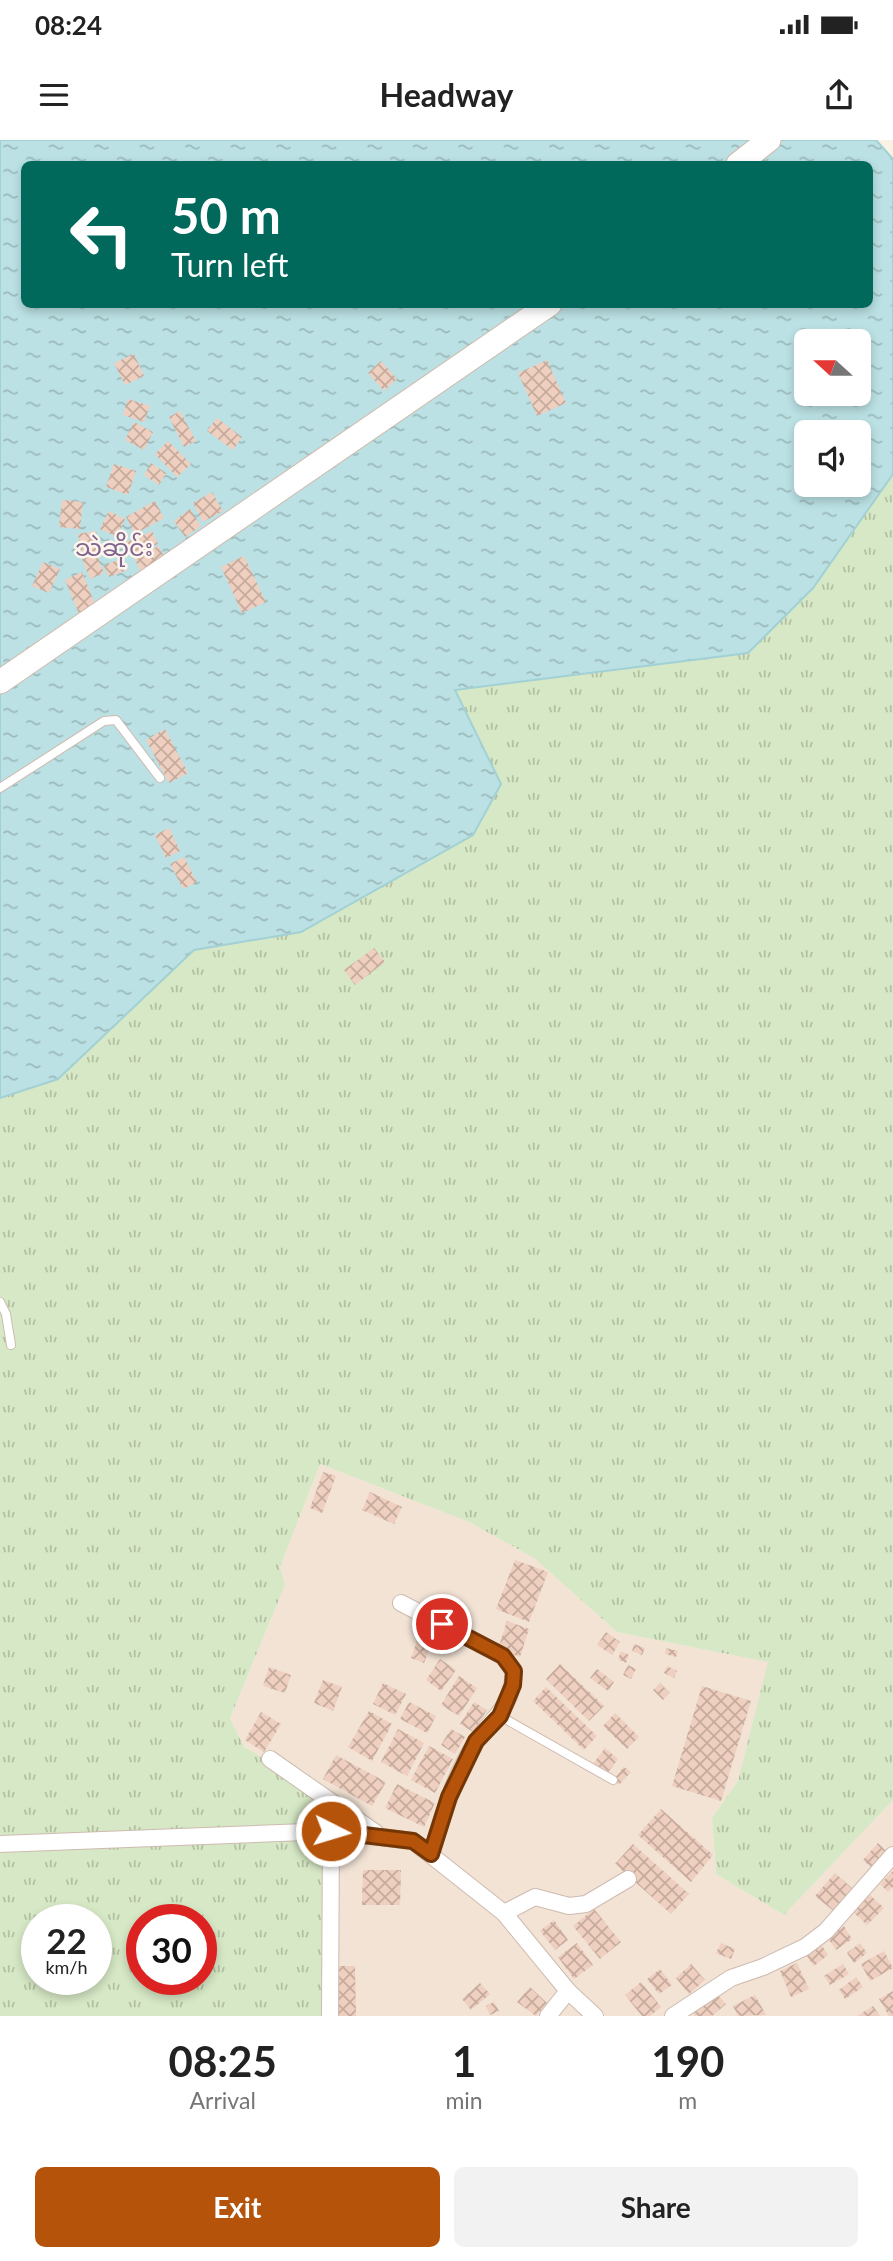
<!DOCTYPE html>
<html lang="en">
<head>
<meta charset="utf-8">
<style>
	body { margin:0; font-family:Lato,"Noto Sans Myanmar",sans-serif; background:#f2f2f2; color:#222; height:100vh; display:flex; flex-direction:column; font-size:26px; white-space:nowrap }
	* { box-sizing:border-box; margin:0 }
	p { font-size:23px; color:#767676 }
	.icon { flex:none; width:38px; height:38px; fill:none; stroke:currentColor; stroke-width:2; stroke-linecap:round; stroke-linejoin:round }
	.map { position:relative; height:1876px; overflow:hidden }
	.side { display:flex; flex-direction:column; background:#fff; flex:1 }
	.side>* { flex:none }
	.banner { position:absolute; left:21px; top:21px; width:852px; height:147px; border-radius:10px; box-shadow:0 4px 10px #0003; background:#00695c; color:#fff; overflow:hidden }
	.needle { width:46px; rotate:291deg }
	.fabs { position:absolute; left:794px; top:189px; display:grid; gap:14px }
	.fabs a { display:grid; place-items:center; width:77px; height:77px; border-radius:10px; background:#fff; box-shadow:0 4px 10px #0003; font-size:35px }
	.speed { position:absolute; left:21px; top:1764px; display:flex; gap:14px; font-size:35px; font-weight:700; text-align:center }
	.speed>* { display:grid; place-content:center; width:91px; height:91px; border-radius:50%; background:#fff; box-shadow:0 4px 10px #0003; line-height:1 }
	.speed small { font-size:18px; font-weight:400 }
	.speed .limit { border:10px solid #d22; background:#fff; color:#111 }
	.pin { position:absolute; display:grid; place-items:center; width:60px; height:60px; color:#fff; margin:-30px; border:4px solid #fff; border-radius:50%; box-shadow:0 2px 7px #0007 }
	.me { position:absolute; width:77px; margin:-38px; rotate:95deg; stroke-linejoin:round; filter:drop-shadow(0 0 5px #0008) }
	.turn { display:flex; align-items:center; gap:24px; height:147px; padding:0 35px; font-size:32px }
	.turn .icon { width:91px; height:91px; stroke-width:2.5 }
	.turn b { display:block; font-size:49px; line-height:60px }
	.eta { display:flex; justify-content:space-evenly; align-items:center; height:119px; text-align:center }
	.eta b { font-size:42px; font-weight:700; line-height:49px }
	.cta { display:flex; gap:14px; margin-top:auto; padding:14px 35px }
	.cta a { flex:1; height:80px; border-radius:10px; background:#b45309; color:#fff; font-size:28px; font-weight:700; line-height:80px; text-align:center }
	.cta a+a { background:#f2f2f2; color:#222 }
	.status { display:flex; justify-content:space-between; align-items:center; height:49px; padding:0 35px; background:#fff; direction:ltr }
	.status svg { height:19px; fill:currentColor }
	header { display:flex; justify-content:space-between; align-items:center; height:91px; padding:0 35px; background:#fff; font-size:32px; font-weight:700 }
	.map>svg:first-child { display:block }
</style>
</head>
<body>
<div class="status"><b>08:24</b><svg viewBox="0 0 49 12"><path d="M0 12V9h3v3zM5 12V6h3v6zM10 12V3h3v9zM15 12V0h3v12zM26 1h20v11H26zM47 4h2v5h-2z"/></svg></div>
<header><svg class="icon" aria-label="menu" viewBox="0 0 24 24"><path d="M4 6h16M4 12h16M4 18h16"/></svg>Headway<svg class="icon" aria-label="share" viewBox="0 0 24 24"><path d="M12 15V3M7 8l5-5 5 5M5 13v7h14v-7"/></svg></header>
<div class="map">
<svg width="893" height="1876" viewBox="0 0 893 1876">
	<defs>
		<pattern id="grass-tufts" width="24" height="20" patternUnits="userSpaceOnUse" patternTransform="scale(1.75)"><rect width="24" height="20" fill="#d6e8c5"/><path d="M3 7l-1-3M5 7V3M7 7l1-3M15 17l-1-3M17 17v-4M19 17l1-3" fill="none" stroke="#b2bfa2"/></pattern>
		<pattern id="water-ripples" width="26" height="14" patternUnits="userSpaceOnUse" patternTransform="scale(1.75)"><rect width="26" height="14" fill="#bbe1e4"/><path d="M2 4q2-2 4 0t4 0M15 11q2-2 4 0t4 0" fill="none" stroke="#9cb9bb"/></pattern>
		<pattern id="building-cross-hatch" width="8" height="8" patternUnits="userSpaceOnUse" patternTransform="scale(1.75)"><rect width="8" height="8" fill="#efcfbf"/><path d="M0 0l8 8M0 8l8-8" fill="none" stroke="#c6ab9d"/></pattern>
	</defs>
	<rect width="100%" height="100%" fill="#fbf2e6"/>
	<!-- residential -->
	<path fill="#f2e3d5" d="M320,1324L469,1382L534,1418L617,1492L769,1522L738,1641L712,1678L716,1734L784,1775L893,1660V1876H322V1820L330,1712L353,1671L244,1607L230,1578L285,1445L280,1427Z"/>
	<!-- grass -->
	<path fill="url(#grass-tufts)" fill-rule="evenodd" d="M893,334V1660L784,1775L716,1734L712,1678L738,1641L768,1522L617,1492L534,1418L469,1382L320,1324L280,1427L285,1445L230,1578L244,1607L353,1671L352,1685L330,1712L322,1820V1876H0V958L58,939L194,810L301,792L501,644L454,550L603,532L813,448ZM37,1780H96V1839H37ZM142,1780H201V1839H142Z"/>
	<!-- water -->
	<path fill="url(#water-ripples)" stroke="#a2d1d5" stroke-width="2" fill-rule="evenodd" d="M0,0H876L893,19V334L813,448L748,513L455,550L501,644L473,695L301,792L194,810L58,939L0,958ZM24,24H870V164H24ZM807,201H859V254H807ZM807,292H859V345H807Z"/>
	<!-- building -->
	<g fill="url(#building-cross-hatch)">
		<path d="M134,214L144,236L125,245L114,223Z"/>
		<path d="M547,220L566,263L537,276L518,233Z"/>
		<path d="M381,221L397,239L384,251L368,233Z"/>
		<path d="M128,259L150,266L144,282L123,275Z"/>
		<path d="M180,271L196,301L184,307L169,277Z"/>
		<path d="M217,278L242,297L233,310L207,291Z"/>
		<path d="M134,282L153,292L144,310L125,300Z"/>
		<path d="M168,301L191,324L177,337L155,314Z"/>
		<path d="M151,323L166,333L159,345L144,335Z"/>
		<path d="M114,324L136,331L128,355L106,347Z"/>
		<path d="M212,352L223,371L203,382L193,363Z"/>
		<path d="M62,360L83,362L80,389L59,387Z"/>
		<path d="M155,361L164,378L135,394L126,377Z"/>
		<path d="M190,369L201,386L185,397L174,381Z"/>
		<path d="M109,371L125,379L117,397L100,389Z"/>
		<path d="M96,391L100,411L82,415L78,394Z"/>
		<path d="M152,391L158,404L131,415L126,402Z"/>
		<path d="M159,406L166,422L141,433L134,417Z"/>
		<path d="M96,413L104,433L90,439L82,419Z"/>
		<path d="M244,416L266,462L242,473L221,427Z"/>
		<path d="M122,418L127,430L109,437L104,426Z"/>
		<path d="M43,422L60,429L49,453L32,446Z"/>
		<path d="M82,432L97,469L80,476L65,440Z"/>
		<path d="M165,589L188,633L169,643L146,600Z"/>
		<path d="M169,688L180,711L166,718L155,695Z"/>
		<path d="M184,717L197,742L183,749L170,724Z"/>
		<path d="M374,808L385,822L355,845L344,830Z"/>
		<path d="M323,1332L336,1336L322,1373L310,1368Z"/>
		<path d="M370,1352L402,1367L394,1384L362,1370Z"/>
		<path d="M515,1420L548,1432L529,1482L496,1469Z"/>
		<path d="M507,1481L529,1489L520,1517L498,1509Z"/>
		<path d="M606,1492L620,1502L612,1515L597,1505Z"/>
		<path d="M420,1493L434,1498L424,1523L411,1518Z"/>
		<path d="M634,1504L645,1508L642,1515L632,1511Z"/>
		<path d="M666,1508L678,1511L676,1517L665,1514Z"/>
		<path d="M621,1511L629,1515L626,1523L618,1519Z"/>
		<path d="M440,1519L456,1530L441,1551L426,1540Z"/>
		<path d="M560,1524L604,1566L589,1581L546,1539Z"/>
		<path d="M628,1525L636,1529L631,1539L623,1535Z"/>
		<path d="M667,1526L677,1531L674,1538L664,1533Z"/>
		<path d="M269,1527L291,1535L285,1553L263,1546Z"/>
		<path d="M597,1529L614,1542L608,1551L590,1538Z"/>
		<path d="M459,1536L477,1548L459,1576L441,1565Z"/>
		<path d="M323,1540L342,1547L333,1571L314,1563Z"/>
		<path d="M383,1543L406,1554L395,1575L373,1564Z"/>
		<path d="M660,1543L670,1553L663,1560L653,1550Z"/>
		<path d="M702,1546L751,1561L721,1661L672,1646Z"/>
		<path d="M546,1547L597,1596L584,1610L533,1561Z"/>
		<path d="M409,1562L436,1576L427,1593L400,1579Z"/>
		<path d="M474,1562L487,1570L473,1592L460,1584Z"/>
		<path d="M369,1571L392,1584L372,1621L348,1607Z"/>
		<path d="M261,1572L281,1584L264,1612L245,1600Z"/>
		<path d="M615,1573L639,1597L627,1609L603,1586Z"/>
		<path d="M398,1589L424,1603L407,1636L381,1622Z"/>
		<path d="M451,1589L465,1597L455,1614L441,1605Z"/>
		<path d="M429,1606L453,1619L435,1653L411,1640Z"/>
		<path d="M605,1608L618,1619L606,1635L593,1624Z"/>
		<path d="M336,1615L386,1642L372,1666L323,1639Z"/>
		<path d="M624,1627L631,1632L619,1645L613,1640Z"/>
		<path d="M397,1644L435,1663L424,1687L385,1668Z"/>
		<path d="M661,1669L713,1715L691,1742L638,1695Z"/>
		<path d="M878,1703L890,1715L875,1731L863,1720Z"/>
		<path d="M633,1704L689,1754L671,1774L615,1724Z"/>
		<path d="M363,1730H401L400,1765H362Z"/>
		<path d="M893,1731V1747L888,1752L880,1744Z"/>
		<path d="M835,1733L854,1750L835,1772L815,1756Z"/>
		<path d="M869,1754L884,1768L867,1785L852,1771Z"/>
		<path d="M594,1769L621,1802L600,1819L573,1786Z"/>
		<path d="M554,1780L568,1800L555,1810L540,1791Z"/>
		<path d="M844,1786L852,1799L836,1810L827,1797Z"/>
		<path d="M577,1803L593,1825L574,1839L558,1817Z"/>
		<path d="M721,1803L735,1809L731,1819L716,1813Z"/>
		<path d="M860,1803L867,1813L854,1823L847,1813Z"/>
		<path d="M821,1804L828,1815L814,1826L806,1815Z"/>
		<path d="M884,1811L893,1828L870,1841L861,1824Z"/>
		<path d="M797,1823L809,1849L791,1857L780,1831Z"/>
		<path d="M691,1824L705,1840L689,1854L676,1838Z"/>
		<path d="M843,1824L849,1834L830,1845L824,1836Z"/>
		<path d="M333,1826H355L356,1876H334Z"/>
		<path d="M660,1829L672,1845L659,1854L647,1839Z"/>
		<path d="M856,1837L863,1847L845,1859L839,1850Z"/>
		<path d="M641,1842L661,1867L650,1876H642L625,1855Z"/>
		<path d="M480,1843L490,1854L471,1870L462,1859Z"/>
		<path d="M530,1847L547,1863L536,1876L517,1862Z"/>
		<path d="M893,1851V1876H889L879,1859Z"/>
		<path d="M716,1853L726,1864L712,1876H695L693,1873Z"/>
		<path d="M755,1855L766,1875L738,1876L733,1866Z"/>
		<path d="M494,1862L499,1871L490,1875L486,1866Z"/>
		<path d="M873,1866L880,1876H857Z"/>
	</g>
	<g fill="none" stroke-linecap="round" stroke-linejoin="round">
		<defs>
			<g id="lane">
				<path d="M0,648L104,581L116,580L160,638"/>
				<path d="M0,1162L6,1174L11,1205"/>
				<path d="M500,1576L613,1640"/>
			</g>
			<g id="street">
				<path d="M401,1463L503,1516L514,1532C511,1571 494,1574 476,1602C454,1635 443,1676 431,1714"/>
				<path d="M270,1619L376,1693"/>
				<path d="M0,1704L331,1691L413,1701L504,1773L568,1851L595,1876"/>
				<path d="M504,1773L535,1757L569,1766L586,1764L628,1739"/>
				<path d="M330,1876L331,1691"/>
				<path d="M548,1876L568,1851"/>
				<path d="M673,1876L731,1838L763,1827L805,1807L826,1791L893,1715"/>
			</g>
			<g id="secondary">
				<path d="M738,24L769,0"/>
				<path d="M0,542L550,164"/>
			</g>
		</defs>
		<!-- lane casing -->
		<use href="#lane" stroke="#cebbb0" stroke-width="10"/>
		<!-- street casing -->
		<use href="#street" stroke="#cebbb0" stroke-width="18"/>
		<!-- secondary casing -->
		<use href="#secondary" stroke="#d1bbad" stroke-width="25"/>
		<!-- lane -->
		<use href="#lane" stroke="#fff" stroke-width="8"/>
		<!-- street -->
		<use href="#street" stroke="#fff" stroke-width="16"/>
		<!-- secondary -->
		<use href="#secondary" stroke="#fff" stroke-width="23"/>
	</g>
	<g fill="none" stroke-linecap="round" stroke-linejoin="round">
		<defs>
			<path id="route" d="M331,1691L413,1701L431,1714L449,1657L476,1601L500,1576L513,1545L514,1531L503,1516L442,1484"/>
		</defs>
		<!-- route casing -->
		<use href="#route" stroke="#753606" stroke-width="18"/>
		<!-- route -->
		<use href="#route" stroke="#b45309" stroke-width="12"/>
	</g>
	<g text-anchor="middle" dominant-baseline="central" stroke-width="5" stroke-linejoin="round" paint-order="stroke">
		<!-- quarter labels -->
		<g font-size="24" fill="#7e648f" stroke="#fef6ec">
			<text x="114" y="406">သဲဆိုင်း</text>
		</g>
	</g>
</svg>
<div class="fabs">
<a><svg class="needle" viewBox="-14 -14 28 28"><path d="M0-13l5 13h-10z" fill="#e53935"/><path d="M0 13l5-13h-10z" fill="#767676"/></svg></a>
<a><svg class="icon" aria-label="sound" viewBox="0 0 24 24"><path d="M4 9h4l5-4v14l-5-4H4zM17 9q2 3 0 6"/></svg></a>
</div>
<div class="speed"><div>22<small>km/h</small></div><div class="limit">30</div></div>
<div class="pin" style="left:442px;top:1484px;background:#d93025"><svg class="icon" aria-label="arrive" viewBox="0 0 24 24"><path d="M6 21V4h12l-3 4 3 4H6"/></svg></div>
<svg class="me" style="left:331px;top:1691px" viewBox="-20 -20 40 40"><circle r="17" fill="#b45309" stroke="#fff" stroke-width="3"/><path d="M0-11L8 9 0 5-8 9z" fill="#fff"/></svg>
<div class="banner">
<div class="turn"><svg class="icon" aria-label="left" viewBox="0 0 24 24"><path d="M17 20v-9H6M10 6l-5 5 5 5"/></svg><div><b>50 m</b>Turn left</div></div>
</div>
</div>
<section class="side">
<div class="eta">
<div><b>08:25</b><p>Arrival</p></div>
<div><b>1</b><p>min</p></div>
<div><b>190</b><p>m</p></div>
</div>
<div class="cta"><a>Exit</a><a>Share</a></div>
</section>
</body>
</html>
